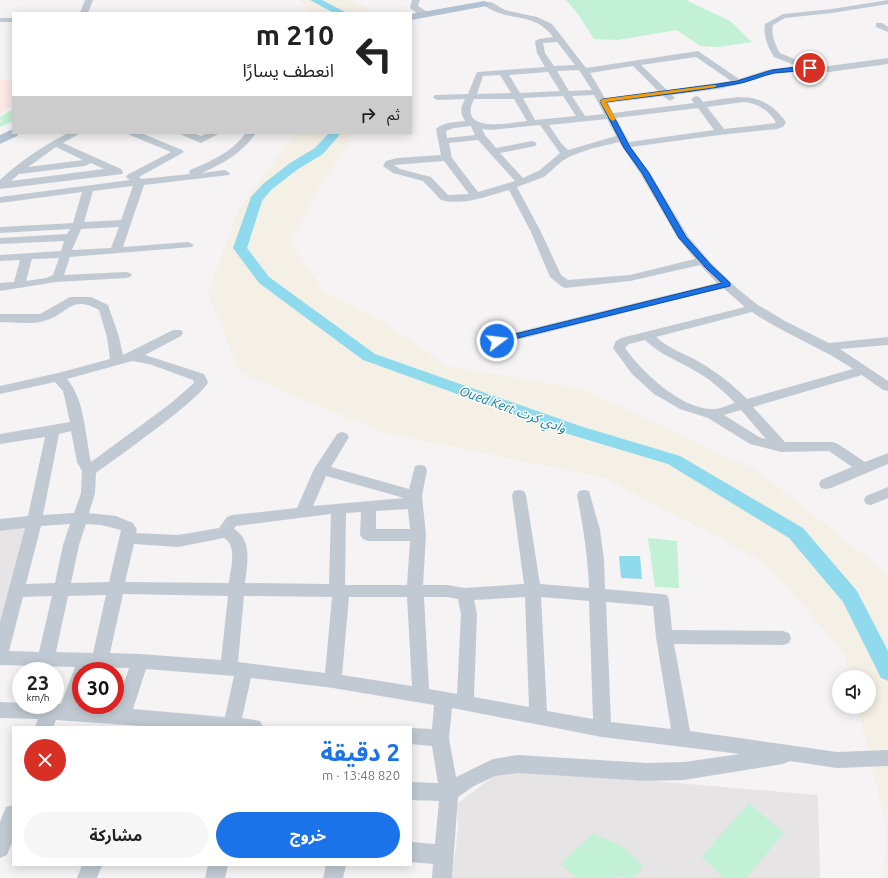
<!DOCTYPE html>
<html lang="ar">
<head>
<meta charset="utf-8">
<style>
	body { margin:0; font-family:Ubuntu,"Noto Sans Arabic",sans-serif; background:#f6f6f6; color:#222; direction:rtl; height:100vh; display:flex; flex-direction:column; font-size:15px; white-space:nowrap }
	* { box-sizing:border-box; margin:0 }
	p { font-size:13px; color:#767676 }
	.icon { flex:none; width:22px; height:22px; fill:none; stroke:currentColor; stroke-width:2; stroke-linecap:round; stroke-linejoin:round }
	.map { position:relative; flex:1; overflow:hidden; direction:ltr }
	.panel { position:absolute; left:12px; top:726px; width:400px; height:140px; display:flex; flex-direction:column; background:#fff; border-radius:0px; box-shadow:0 2px 10px #0003; direction:rtl }
	.panel>* { flex:none }
	.banner { position:absolute; left:12px; top:12px; width:400px; height:122px; border-radius:0px; box-shadow:0 2px 10px #0003; direction:rtl; background:#fff; color:#222; overflow:hidden }
	.buttons { position:absolute; left:832px; top:670px; display:grid; gap:8px }
	.buttons a { display:grid; place-items:center; width:44px; height:44px; border-radius:50%; background:#fff; box-shadow:0 2px 10px #0003; font-size:20px }
	.speed { position:absolute; left:12px; top:662px; display:flex; gap:8px; font-size:20px; font-weight:700; text-align:center }
	.speed>* { display:grid; place-content:center; width:52px; height:52px; border-radius:50%; background:#fff; box-shadow:0 2px 10px #0003; line-height:1 }
	.speed small { font-size:10px; font-weight:400 }
	.speed .limit { border:6px solid #d22; background:#fff; color:#111 }
	.pin { position:absolute; display:grid; place-items:center; width:34px; height:34px; color:#fff; margin:-17px; border:2px solid #fff; border-radius:50%; box-shadow:0 1px 4px #0007 }
	.me { position:absolute; width:44px; margin:-22px; rotate:75deg; stroke-linejoin:round; filter:drop-shadow(0 0 3px #0008) }
	.turn { display:flex; align-items:center; gap:14px; height:84px; padding:0 12px; font-size:18px }
	.turn .icon { width:52px; height:52px; stroke-width:2.5 }
	.turn b { display:block; font-size:28px; line-height:34px }
	.then { display:flex; align-items:center; height:38px; padding:0 12px; background:#0003; gap:8px; font-size:15px }
	.round { display:grid; place-items:center; flex:none; width:42px; height:42px; border-radius:21px; background:#f6f6f6 }
	.summary { display:flex; align-items:center; justify-content:space-between; height:68px; padding:0 12px }
	h1 { font-size:24px; font-weight:700; line-height:30px; color:#1a73e8 }
	.action { display:flex; gap:8px; margin-top:auto; padding:8px 12px }
	.action a { flex:1; height:46px; border-radius:24px; background:#1a73e8; color:#fff; font-size:16px; font-weight:700; line-height:46px; text-align:center }
	.action a+a { background:#f6f6f6; color:#222 }
	.map>svg:first-child { display:block }
</style>
</head>
<body>
<div class="map">
<svg width="888" height="878" viewBox="0 0 888 878">
	<rect width="100%" height="100%" fill="#f5f3f3"/>
	<!-- education -->
	<g fill="#e6e4e5">
		<path d="M27,528L0,633V530Z"/>
		<path d="M525,770L818,795L820,878H452L458,830L457,804L498,773Z"/>
	</g>
	<!-- medical -->
	<path fill="#fce8e6" d="M0,79L13,81V105L0,114Z"/>
	<!-- green -->
	<g fill="#c3f1d5">
		<path d="M566,0H686L730,21L752,42L719,47L700,46L677,30L618,40L594,39L578,14Z"/>
		<path d="M13,109V121L0,127V123L2,121L0,120V117Z"/>
		<path d="M648,538L677,541L679,588L655,587Z"/>
		<path d="M749,803L784,833L746,878H724L701,857Z"/>
		<path d="M593,833L623,847L643,866L633,878L617,876L611,878H577L560,864Z"/>
	</g>
	<!-- sand -->
	<g fill="#f5f0e5">
		<path d="M300,0H353L374,13H310Z"/>
		<path d="M295,133H354L315,194L290,242L324,292L386,324L447,366L582,389L756,470L888,574V878H884L886,825L857,707H869V677H850L844,653L766,563L605,478L382,432L240,373L208,293L238,211Z"/>
	</g>
	<!-- water -->
	<path fill="#90daee" d="M619,556H640L642,579L621,578Z"/>
	<g fill="none" stroke-linecap="round" stroke-linejoin="round">
		<!-- river -->
		<g fill="#90daee" fill-rule="evenodd">
			<path d="M310,0H322L347,13H334Z"/>
			<path d="M329,133H341L323,154L298,169L271,190L262,201L247,248L269,277L375,354L580,426L680,456L803,528L857,591L888,651V681L881,678L843,602L789,538L668,464L568,434L363,360L259,283L233,248L251,197L263,184L290,163L315,148Z"/>
		</g>
		<!-- minor -->
		<g fill="#c1cad2" fill-rule="evenodd">
			<path d="M85,0H93L88,13H80Z"/>
			<path d="M412,0H420L418,6L429,13V17H423L411,9L410,7Z"/>
			<path d="M888,0V4L832,13L785,18L773,25C771,35 775,44 780,53L806,64L807,66H829L888,58V64L829,72H791L768,75L741,84L718,89L672,95L675,98L670,101L663,96L608,103L613,113L694,103L691,99L696,96L699,97L703,102C738,97 762,89 786,122L783,127L777,129L719,135L631,147L650,173L688,236L711,263L739,290L758,305L785,321L829,343L888,337V345L840,349L888,381V391L883,390L862,375L753,407L785,442H833L838,444L865,462L888,453V464L831,488L826,489L821,488L819,484L821,480L852,467L829,451L781,452L750,444L708,418L680,409L654,394L632,374L613,348L616,341L621,338L745,307L723,288L497,345L493,344L491,341L493,338L717,283L700,265L630,281L565,288L561,286L550,277L531,232L509,190C488,196 463,206 441,200L423,181L393,173L383,166L386,161L397,158L441,155L436,129C443,122 456,122 465,121C460,112 460,109 465,99L438,100L435,99L433,97L435,95L468,94L477,72L545,67L537,53L535,41L539,39L553,37C534,11 510,23 485,6V2H491L505,10L537,17L552,24L586,68L698,51L739,79L767,70L797,66L774,57C768,47 763,36 765,24L783,14L832,9ZM557,42L575,65L554,66L545,53L543,43ZM696,57L731,81L667,90L641,65ZM633,66L658,91L605,98L590,73ZM579,70L592,90L569,91L557,71ZM548,72L560,91L520,93L509,75ZM500,75L511,93L477,94L483,76ZM594,95L604,114L585,116L572,96ZM563,96L576,116L535,120L523,98ZM474,99H514L527,121C509,123 457,134 474,99ZM744,102C757,103 771,112 776,123L724,129L707,107ZM698,108L714,130L629,142L616,118ZM607,119L616,136L568,150L561,143L549,125ZM540,125L560,153L540,170L523,178L500,153L535,146L537,144L535,142L532,141L496,148L485,135L482,129L491,130ZM471,126L475,135L447,138L446,131L454,128ZM478,140L515,181L478,192L452,158L449,143ZM619,142L640,173L677,237L695,259L630,275L568,280L561,275L541,232L517,187L544,177L562,161L571,156L590,149ZM444,161L469,194L448,195L431,177L400,169L394,165ZM752,312C784,334 821,347 853,369L747,399C733,385 718,373 701,363C686,354 669,349 656,337ZM645,340C658,353 674,359 690,368C707,377 722,389 735,403C728,405 718,410 711,409C680,408 642,372 625,348L629,344ZM741,410L766,439L759,437L724,415Z"/>
			<rect x="0" y="18" width="13" height="4"/>
			<path d="M876,23H882L888,27V32L876,27Z"/>
			<path d="M68,133H80L63,143L121,169L123,172L122,174L0,189V180C20,161 43,146 68,133ZM56,147L83,160L28,167ZM91,163L104,169L11,181L19,174L85,166Z"/>
			<path d="M128,133H141L182,150L184,152L139,177L142,179L190,174L189,172L190,170C212,161 232,152 246,133H256C242,153 224,163 202,173L225,170L230,173L229,175L144,185L123,247L188,242L194,245L192,247L70,257L64,275L126,272L130,273L132,275L130,277L126,278L56,282L0,291V283L14,282L20,260L0,261V255L61,251L64,241L0,244V238L67,234L70,229L0,233V227L73,223L82,192L0,203V197L130,180L126,177L127,175L171,152L130,135ZM133,186L121,220L84,222L93,191ZM119,227L111,248L72,250L81,229ZM59,258L53,275L46,278L26,281L32,259Z"/>
			<path d="M180,133H193L201,136L208,133H220L201,143L182,135Z"/>
			<path d="M70,297H91L108,305L119,337L123,355L173,330H181L183,333L181,336L145,355L204,374L208,382C202,398 115,459 96,473L95,493L89,513L116,516L133,523L137,530L136,533L178,535L219,528L227,517L232,515L297,508L314,469L337,434L342,432L347,434L349,437L331,467L409,489L415,466L420,465L425,466L427,470L422,496L426,535L423,585H447L465,588L524,584L512,495L514,491L519,490L524,491L526,495L540,584L589,588C588,556 583,526 577,495L579,491L584,490L589,491L600,530L604,560L605,589L661,594L667,595L669,600L672,630L783,631L789,633L791,638L789,643L783,645L674,644L690,731L837,752L888,750V766L837,768L790,761L783,764L684,780L647,781L518,773L495,776L474,786L458,797L452,878H432L433,864L411,862V842L435,844L439,801L411,800V782L438,783L432,746L411,744V728L432,729L434,705L333,688L251,678L242,718L260,721L263,727H155L56,720L53,727H35L38,719L0,718V702L21,703V705L61,704L75,667L0,665V622L25,528L0,531V519L28,516L45,437L0,444V434L70,422L63,391L55,382L0,394V386L58,373L110,359L107,337L99,310C70,294 68,315 44,321C31,325 14,322 0,322V314H40ZM132,361L149,364L193,380L194,383L170,404L91,462C85,435 85,400 67,379ZM71,431L77,462L82,471L81,493L74,513L43,515L59,434ZM326,476L404,498L313,506ZM408,509L410,529H376V511ZM361,512L360,535L363,539L368,541H410L407,585H345L346,513ZM331,514L329,584L245,583C247,565 253,540 234,529L236,526ZM70,524L63,545L55,583L26,584L41,526ZM86,524L101,525L121,530L109,582L71,583L79,545ZM224,538C238,546 230,570 229,583L125,582L134,544L178,547ZM123,594L228,596L221,660L140,654L110,653ZM106,595L93,653L56,652L68,596ZM52,596L39,652L9,651L23,597ZM244,596L332,597L325,673L238,662ZM349,597H407L412,686L342,675ZM424,597H447L458,599L461,614L457,694L429,689ZM525,597L529,707L474,697L477,614L474,600ZM541,597L589,601L593,719L547,711ZM606,602L653,606L656,637L671,729L611,722ZM87,667L129,668L116,708L78,705L81,697V671H89ZM146,669L234,676L225,717L133,709ZM452,708L602,737L740,754L684,762L647,763L518,755L493,759L456,777L449,738Z"/>
			<path d="M888,487V498L871,505L866,504L864,500L866,496Z"/>
			<path d="M13,805V840L7,855L0,858V822L6,807Z"/>
			<path d="M82,865H102L97,878H77Z"/>
			<path d="M208,865H228L225,878H205Z"/>
			<path d="M326,865H346L343,878H323Z"/>
		</g>
		<!-- major -->
		<g fill="#b3c2d1" fill-rule="evenodd">
			<path d="M484,1L487,2L489,4L487,6L411,20V14Z"/>
			<path d="M13,129V133H19L17,136L0,144V135Z"/>
		</g>
	</g>
	<!-- route -->
	<path fill="#1a73e8" stroke="#114b97" d="M796,67H810L813,68C809,71 782,72 774,73C761,76 749,82 736,84C693,92 650,96 606,102L630,147L649,173L686,237L711,265L730,283V286L497,343L495,342V339L722,283L706,268L679,238L642,173L624,148L600,101L603,99L718,84L737,81L772,70Z"/>
	<!-- slow -->
	<path fill="#f59e0b" d="M714,85H716V87L606,102L616,119L613,121L610,119L600,101L603,99Z"/>
	<g text-anchor="middle" dominant-baseline="central" stroke-width="3" stroke-linejoin="round" paint-order="stroke">
		<!-- water labels -->
		<g font-size="13" font-style="italic" fill="#0c7c9b" stroke="#fff">
			<text transform="translate(513 409) rotate(20)">Oued Kert وادي كرت</text>
		</g>
	</g>
</svg>
<div class="buttons">
<a><svg class="icon" aria-label="sound" viewBox="0 0 24 24"><path d="M4 9h4l5-4v14l-5-4H4zM17 9q2 3 0 6"/></svg></a>
</div>
<div class="speed"><div>23<small>km/h</small></div><div class="limit">30</div></div>
<div class="pin" style="left:810px;top:68px;background:#d93025"><svg class="icon" aria-label="arrive" viewBox="0 0 24 24"><path d="M6 21V4h12l-3 4 3 4H6"/></svg></div>
<svg class="me" style="left:497px;top:341px" viewBox="-20 -20 40 40"><circle r="17" fill="#1a73e8" stroke="#fff" stroke-width="3"/><path d="M0-11L8 9 0 5-8 9z" fill="#fff"/></svg>
<div class="banner">
<div class="turn"><svg class="icon" aria-label="left" viewBox="0 0 24 24"><path d="M17 20v-9H6M10 6l-5 5 5 5"/></svg><div><b>210 m</b>انعطف يسارًا</div></div>
<div class="then">ثم<svg class="icon" aria-label="right" viewBox="0 0 24 24"><path d="M7 20v-9h11M14 6l5 5-5 5"/></svg></div>
</div>
<section class="panel">
<div class="summary"><div><h1>2 دقيقة</h1><p>820 m · 13:48</p></div><a class="round" style="background:#d93025;color:#fff"><svg class="icon" aria-label="close" viewBox="0 0 24 24"><path d="M6 6l12 12M18 6L6 18"/></svg></a></div>
<div class="action"><a>خروج</a><a>مشاركة</a></div>
</section>
</div>
</body>
</html>
